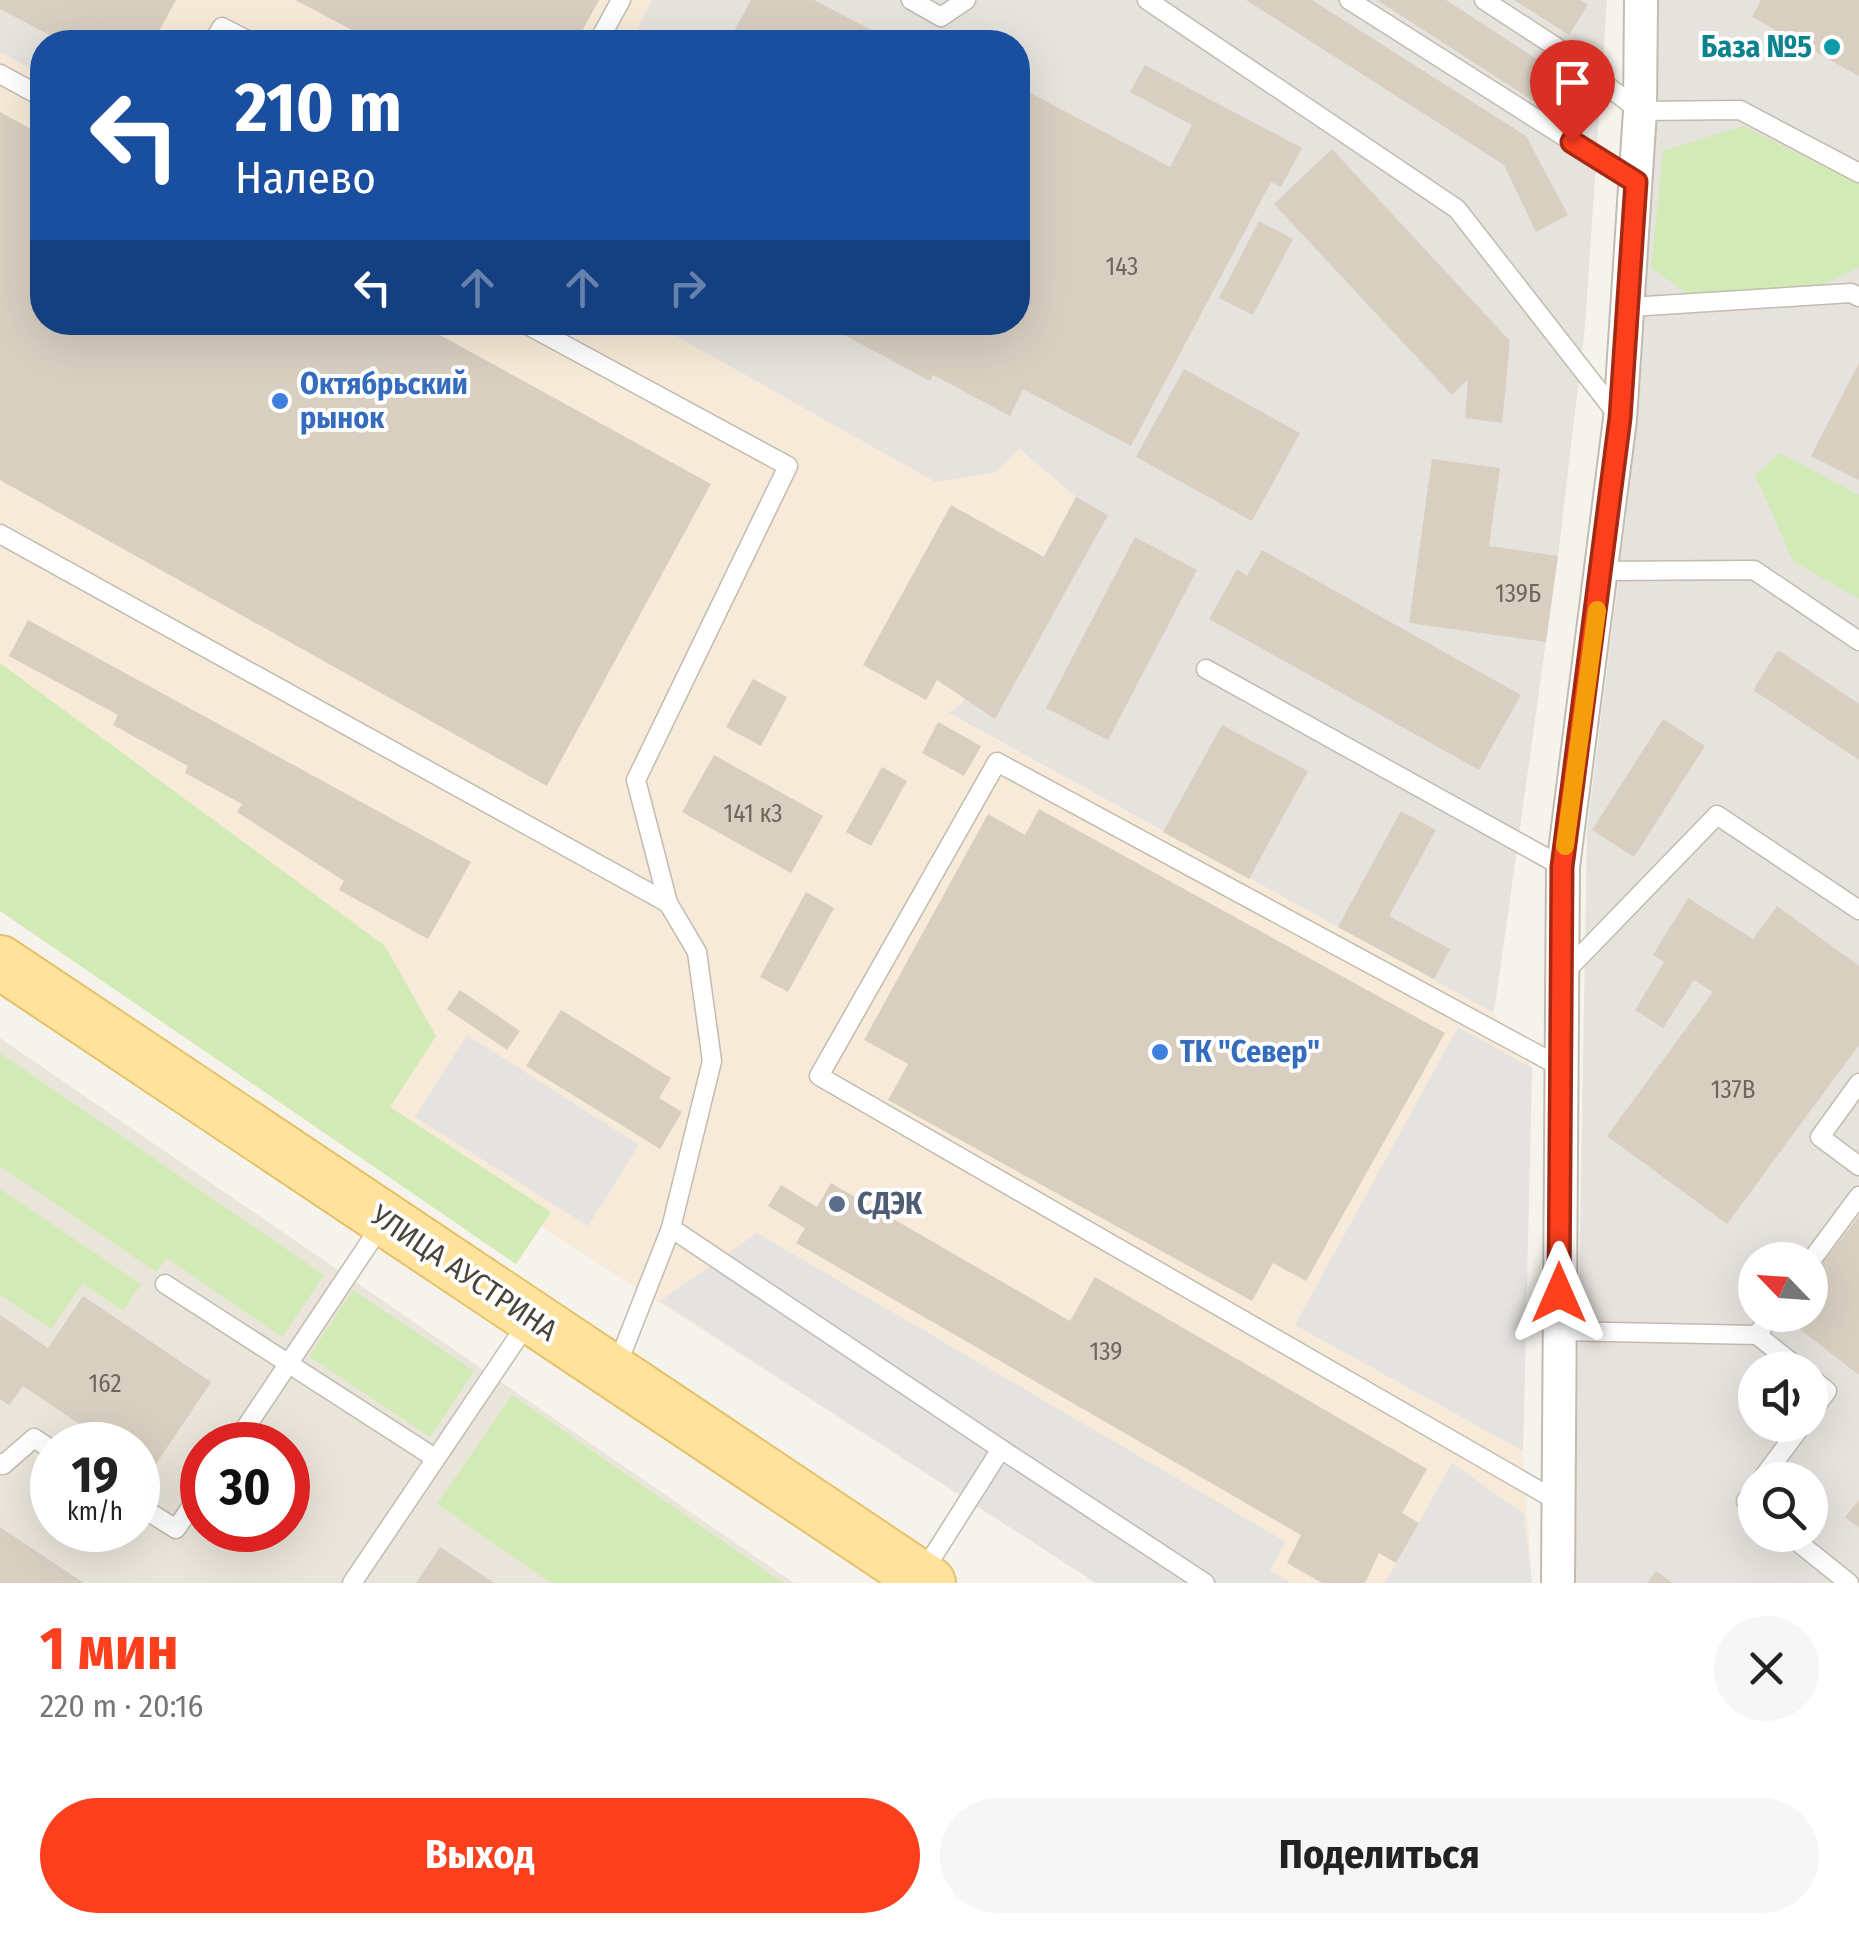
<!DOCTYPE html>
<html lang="ru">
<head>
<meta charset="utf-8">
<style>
	body { margin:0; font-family:"Fira Sans Condensed",sans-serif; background:#f6f6f6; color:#222; height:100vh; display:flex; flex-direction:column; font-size:38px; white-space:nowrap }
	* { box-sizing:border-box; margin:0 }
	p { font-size:32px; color:#767676 }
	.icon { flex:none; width:55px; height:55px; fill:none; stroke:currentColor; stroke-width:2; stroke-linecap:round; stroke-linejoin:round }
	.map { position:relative; height:1583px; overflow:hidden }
	.details { display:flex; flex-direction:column; background:#fff; flex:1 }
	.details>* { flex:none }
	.top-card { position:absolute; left:30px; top:30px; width:1000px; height:305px; border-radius:40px; box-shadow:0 10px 40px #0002; background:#1a4fa0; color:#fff; overflow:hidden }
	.needle { width:65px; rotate:295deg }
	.buttons { position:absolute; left:1738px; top:1242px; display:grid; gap:20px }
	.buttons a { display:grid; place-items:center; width:90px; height:90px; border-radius:50%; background:#fff; box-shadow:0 10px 40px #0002; font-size:50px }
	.speed { position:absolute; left:30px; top:1422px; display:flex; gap:20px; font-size:50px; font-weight:700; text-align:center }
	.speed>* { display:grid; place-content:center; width:130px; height:130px; border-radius:50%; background:#fff; box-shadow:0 10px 40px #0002; line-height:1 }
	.speed small { font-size:25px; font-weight:400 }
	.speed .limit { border:15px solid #d22; background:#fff; color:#111 }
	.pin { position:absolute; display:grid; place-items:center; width:85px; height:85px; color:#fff; margin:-102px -42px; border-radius:50% 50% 50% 0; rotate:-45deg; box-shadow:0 0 10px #0007 }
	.pin .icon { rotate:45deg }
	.me { position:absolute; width:110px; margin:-55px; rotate:0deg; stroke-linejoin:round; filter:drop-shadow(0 0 8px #0008) }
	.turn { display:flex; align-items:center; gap:35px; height:210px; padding:0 40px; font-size:45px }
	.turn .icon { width:130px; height:130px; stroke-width:2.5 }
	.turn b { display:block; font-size:70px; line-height:85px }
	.lanes { display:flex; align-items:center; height:95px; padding:0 40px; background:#0003; justify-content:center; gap:50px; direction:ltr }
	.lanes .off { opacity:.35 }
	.round { display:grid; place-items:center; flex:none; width:105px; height:105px; border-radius:52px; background:#f6f6f6 }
	.head { display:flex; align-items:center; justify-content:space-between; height:170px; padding:0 40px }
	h1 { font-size:60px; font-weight:700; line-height:75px; color:#fc3f1d }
	.primary-button { display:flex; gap:20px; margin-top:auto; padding:20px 40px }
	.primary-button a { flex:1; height:115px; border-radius:60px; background:#fc3f1d; color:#fff; font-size:40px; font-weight:700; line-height:115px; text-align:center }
	.primary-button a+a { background:#f6f6f6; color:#222 }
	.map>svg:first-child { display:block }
</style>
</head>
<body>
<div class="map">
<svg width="1859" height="1583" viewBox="0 0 1859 1583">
	<rect width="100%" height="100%" fill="#f6f3ec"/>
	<!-- residential -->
	<path fill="#eae5da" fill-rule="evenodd" d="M0,1038L794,1583H0ZM52,1445H138V1530H52ZM202,1445H288V1530H202Z"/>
	<!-- commercial -->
	<g fill="#f7ead8">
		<path d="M176,0H652L631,42H153Z"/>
		<path d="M0,52L42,75V322L653,323L935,482L1018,449L1076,497L963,702L950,714L1494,1013L1532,1068L1523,1451L1532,1583H1096L0,879Z"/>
	</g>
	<!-- industrial -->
	<g fill="#e6e2dd" fill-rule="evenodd">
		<path d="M0,0H176L153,42H42V75L0,52Z"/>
		<path d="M652,0H1607L1585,326L1558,556L1494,1013L949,713L963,702L1076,497L1019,449L997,472L935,482L653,323L1018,322V42H631Z"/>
		<path d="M1655,0H1859V1583H1574L1587,830L1629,494L1650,200ZM1755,1260H1810V1315H1755ZM1755,1370H1810V1425H1755ZM1755,1480H1810V1535H1755Z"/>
	</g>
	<!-- green -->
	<g fill="#d2eab5">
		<path d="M1743,126L1859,184V267L1817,288L1694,298L1651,268L1663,151Z"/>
		<path d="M1780,453L1859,495V599L1793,561L1755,475Z"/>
		<path d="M0,663L385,946L436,1036L390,1107L551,1212L516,1264L0,911Z"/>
		<path d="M0,1053L324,1275L282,1337L167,1258L156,1272L0,1166Z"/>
		<path d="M0,1189L141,1284L123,1311L83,1283L51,1329L0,1295Z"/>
		<path d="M353,1290L474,1371L430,1437L309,1356Z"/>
		<path d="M512,1395L783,1583H551L437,1504Z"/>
	</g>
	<!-- parking -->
	<g fill="#e5e3e0">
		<path d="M1458,1027L1532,1068L1523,1451L1295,1325Z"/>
		<path d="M467,1035L639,1145L588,1226L415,1117Z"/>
		<path d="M757,1233L1286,1542L1270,1570L1291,1583H1096L660,1301Z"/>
		<path d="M1452,1463L1524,1514L1532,1583H1385Z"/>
	</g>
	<!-- building -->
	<g fill="#d8cfc1">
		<path d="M0,0H176L153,42H63L0,9Z"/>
		<path d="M295,0H599L576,42H375Z"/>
		<path d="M751,0H814L894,42H728Z"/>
		<path d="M1246,0H1312L1526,136L1568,215L1536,232L1504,165Z"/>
		<path d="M1377,0H1446L1592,95L1572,126Z"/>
		<path d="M1514,0H1580L1588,5L1569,35Z"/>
		<path d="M1761,0H1859V76L1752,17Z"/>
		<path d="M1145,65L1302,148L1281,187L1271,182L1131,446L1023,389L1010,416L933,375L930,381L820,322H1018V90L1019,87L1170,167L1192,125L1130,92Z"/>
		<path d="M0,112L42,135V322H416L711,484L547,786L0,480Z"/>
		<path d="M1332,149L1510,341L1502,423L1465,418L1468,379L1452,395L1274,204Z"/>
		<path d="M1259,221L1293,239L1253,315L1219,298Z"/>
		<path d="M1859,363V480L1811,456Z"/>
		<path d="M1184,369L1300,433L1252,521L1136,457Z"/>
		<path d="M1432,459L1500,468L1489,546L1558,556L1546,642L1409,623Z"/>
		<path d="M1076,497L1108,515L995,719L937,680L926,700L863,665L951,505L1044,557Z"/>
		<path d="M1135,537L1197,570L1108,740L1046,708Z"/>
		<path d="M1262,550L1521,695L1479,770L1209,619L1237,569L1247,576Z"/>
		<path d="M28,620L471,862L428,939L339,890L344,881L237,812L242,804L185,773L188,766L113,725L118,715L9,656Z"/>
		<path d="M1778,650L1859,704V760L1753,690Z"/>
		<path d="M753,679L787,697L761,746L726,727Z"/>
		<path d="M1663,719L1705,746L1634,857L1592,830Z"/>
		<path d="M938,722L981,746L964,776L922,753Z"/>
		<path d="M1222,725L1308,771L1249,879L1163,832Z"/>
		<path d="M714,755L823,816L791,873L682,812Z"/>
		<path d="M882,767L907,781L871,846L846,832Z"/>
		<path d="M1039,809L1445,1033L1306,1281L1273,1263L1252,1301L888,1100L908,1064L864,1040L988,814L1025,835Z"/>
		<path d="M1401,811L1436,830L1389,916L1450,949L1434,979L1338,927Z"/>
		<path d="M806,892L834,908L788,992L760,977Z"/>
		<path d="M1688,898L1753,939L1777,906L1859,966V1045L1727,1224L1607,1136L1713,992L1694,980L1663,1028L1635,1010L1664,962L1653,955Z"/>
		<path d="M460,990L520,1031L507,1050L447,1009Z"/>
		<path d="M561,1010L671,1078L659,1098L682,1112L660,1149L526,1066Z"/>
		<path d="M831,1183L1070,1321L1095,1277L1427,1469L1402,1513L1419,1523L1396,1563L1379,1553L1365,1583H1322L1287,1563L1301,1535L796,1243L805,1228L768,1206L781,1185L817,1207Z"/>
		<path d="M1859,1216V1375L1782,1315H1810V1279Z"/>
		<path d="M83,1296L211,1382L150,1473L138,1464V1445H110L23,1386L9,1405L0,1399V1315L48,1348Z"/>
		<path d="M1859,1500V1528L1845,1517Z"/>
		<path d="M0,1527L84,1583H0Z"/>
		<path d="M440,1547L494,1583H416Z"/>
		<path d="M1656,1571L1673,1583H1647Z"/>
	</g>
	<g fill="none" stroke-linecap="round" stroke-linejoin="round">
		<defs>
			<g id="service">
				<path d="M911,0L941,17L966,0"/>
				<path d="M1147,0L1457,209L1620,418"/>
				<path d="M1349,0L1636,182"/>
				<path d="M1484,0L1556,47L1640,111L1740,110L1859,173"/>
				<path d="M213,42L222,27L251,42"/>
				<path d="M598,42L621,0"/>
				<path d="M0,74L42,97"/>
				<path d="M1630,307L1851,293L1859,297"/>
				<path d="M522,322L788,466L636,780L668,903"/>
				<path d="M0,534L668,903L697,952L712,1061L671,1228L616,1368"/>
				<path d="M1602,571L1754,570L1859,641"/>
				<path d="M1206,669L1563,867"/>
				<path d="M1564,973L1717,815L1859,910"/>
				<path d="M1559,1066L997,762L819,1076L1559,1502"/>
				<path d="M1859,1083L1820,1137L1859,1166"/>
				<path d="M671,1228L1001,1449L923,1572"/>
				<path d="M1810,1262L1859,1196"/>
				<path d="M165,1284L435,1458"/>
				<path d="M1559,1331L1757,1335L1771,1315"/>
				<path d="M1757,1335L1801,1370"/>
				<path d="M1810,1377L1827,1391L1810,1414"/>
				<path d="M234,1445L384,1221"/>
				<path d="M1001,1449L1205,1583"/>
				<path d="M0,1463L3,1465L34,1438L52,1450"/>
				<path d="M1761,1480L1802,1425"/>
				<path d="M1755,1489L1746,1501L1755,1508"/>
				<path d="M138,1505L176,1529L202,1491"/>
				<path d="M1789,1535L1849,1583"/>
				<path d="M352,1583L528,1322"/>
			</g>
			<path id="minor" d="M1558,1583L1563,867L1620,419L1640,111L1641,0"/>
			<path id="primary" d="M0,962L929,1583"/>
		</defs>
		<!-- service casing -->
		<use href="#service" stroke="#c2bbae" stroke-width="21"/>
		<!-- minor casing -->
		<use href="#minor" stroke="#c2bbae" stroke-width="36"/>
		<!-- primary casing -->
		<use href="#primary" stroke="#e6c16a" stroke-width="56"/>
		<!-- service -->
		<use href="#service" stroke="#fff" stroke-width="18"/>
		<!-- minor -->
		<use href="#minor" stroke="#fff" stroke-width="32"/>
		<!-- primary -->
		<use href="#primary" stroke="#ffe39c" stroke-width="52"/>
	</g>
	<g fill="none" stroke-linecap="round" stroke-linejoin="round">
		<defs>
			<path id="route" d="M1559,1293L1562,867L1620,418L1636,182L1572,142"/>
		</defs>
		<!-- route casing -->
		<use href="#route" stroke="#a42913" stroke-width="25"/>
		<!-- route -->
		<use href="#route" stroke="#fc3f1d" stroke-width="18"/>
		<!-- slow -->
		<path stroke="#f59e0b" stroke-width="18" d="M1565,846L1597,610"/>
	</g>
	<!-- markers -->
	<circle fill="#0f9aa8" stroke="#fff" stroke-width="4" cx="1832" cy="47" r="10"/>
	<g fill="#3f7fe0" stroke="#fff" stroke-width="4">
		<circle cx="280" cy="401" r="10"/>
		<circle cx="1160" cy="1052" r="10"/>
	</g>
	<circle fill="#5c6f8a" stroke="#fff" stroke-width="4" cx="837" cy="1204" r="10"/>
	<g text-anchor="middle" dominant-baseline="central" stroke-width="8" stroke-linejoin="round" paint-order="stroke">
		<!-- number labels -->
		<g font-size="25" fill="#6e675b">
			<text x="1122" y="267">143</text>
			<text x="1518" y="594">139Б</text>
			<text x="753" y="814">141 к3</text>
			<text x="1733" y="1090">137В</text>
			<text x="1106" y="1352">139</text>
			<text x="105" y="1384">162</text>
		</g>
		<!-- culture labels -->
		<g font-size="30" font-weight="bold" fill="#0d838f" stroke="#fff" text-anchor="end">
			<text x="1812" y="47">База №5</text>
		</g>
		<!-- shop labels -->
		<g font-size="30" font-weight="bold" fill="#366cbe" stroke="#fff" text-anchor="start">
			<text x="300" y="384">Октябрьский<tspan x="300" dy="34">рынок</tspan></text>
			<text x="1180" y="1052">ТК "Север"</text>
		</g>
		<!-- service labels -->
		<g font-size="30" font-weight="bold" fill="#4e5e75" stroke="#fff" text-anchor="start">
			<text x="857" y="1204">СДЭК</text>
		</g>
		<!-- street labels -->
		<g font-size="30" fill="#4b4439" stroke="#fff">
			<text transform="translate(464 1273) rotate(34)">УЛИЦА АУСТРИНА</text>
		</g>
	</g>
</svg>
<div class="buttons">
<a><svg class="needle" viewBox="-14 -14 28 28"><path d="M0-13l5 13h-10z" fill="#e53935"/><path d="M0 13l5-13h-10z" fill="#767676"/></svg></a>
<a><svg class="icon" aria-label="sound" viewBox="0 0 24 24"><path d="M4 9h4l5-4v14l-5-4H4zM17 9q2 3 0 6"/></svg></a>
<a><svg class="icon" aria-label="search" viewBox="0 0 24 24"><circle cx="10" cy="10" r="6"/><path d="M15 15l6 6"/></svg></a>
</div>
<div class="speed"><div>19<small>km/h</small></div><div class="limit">30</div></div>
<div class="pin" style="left:1572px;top:142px;background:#d93025"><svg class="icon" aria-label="arrive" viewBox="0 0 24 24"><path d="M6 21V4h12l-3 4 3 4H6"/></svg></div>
<svg class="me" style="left:1559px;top:1293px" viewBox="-20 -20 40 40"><path d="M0-17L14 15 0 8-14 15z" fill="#fc3f1d" stroke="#fff" stroke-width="4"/></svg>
<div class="top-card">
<div class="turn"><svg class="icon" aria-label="left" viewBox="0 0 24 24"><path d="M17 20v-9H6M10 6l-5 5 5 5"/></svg><div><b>210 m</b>Налево</div></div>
<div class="lanes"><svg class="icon" aria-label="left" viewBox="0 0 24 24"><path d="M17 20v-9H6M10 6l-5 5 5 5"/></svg><svg class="icon off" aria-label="ahead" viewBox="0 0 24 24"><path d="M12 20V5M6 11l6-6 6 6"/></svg><svg class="icon off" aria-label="ahead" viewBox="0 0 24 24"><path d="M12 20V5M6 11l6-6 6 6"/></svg><svg class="icon off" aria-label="right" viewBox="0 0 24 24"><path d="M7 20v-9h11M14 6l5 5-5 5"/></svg></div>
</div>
</div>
<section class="details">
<div class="head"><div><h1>1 мин</h1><p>220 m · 20:16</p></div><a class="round"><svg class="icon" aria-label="close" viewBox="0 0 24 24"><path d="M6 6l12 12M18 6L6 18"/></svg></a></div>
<div class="primary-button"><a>Выход</a><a>Поделиться</a></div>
</section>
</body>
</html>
